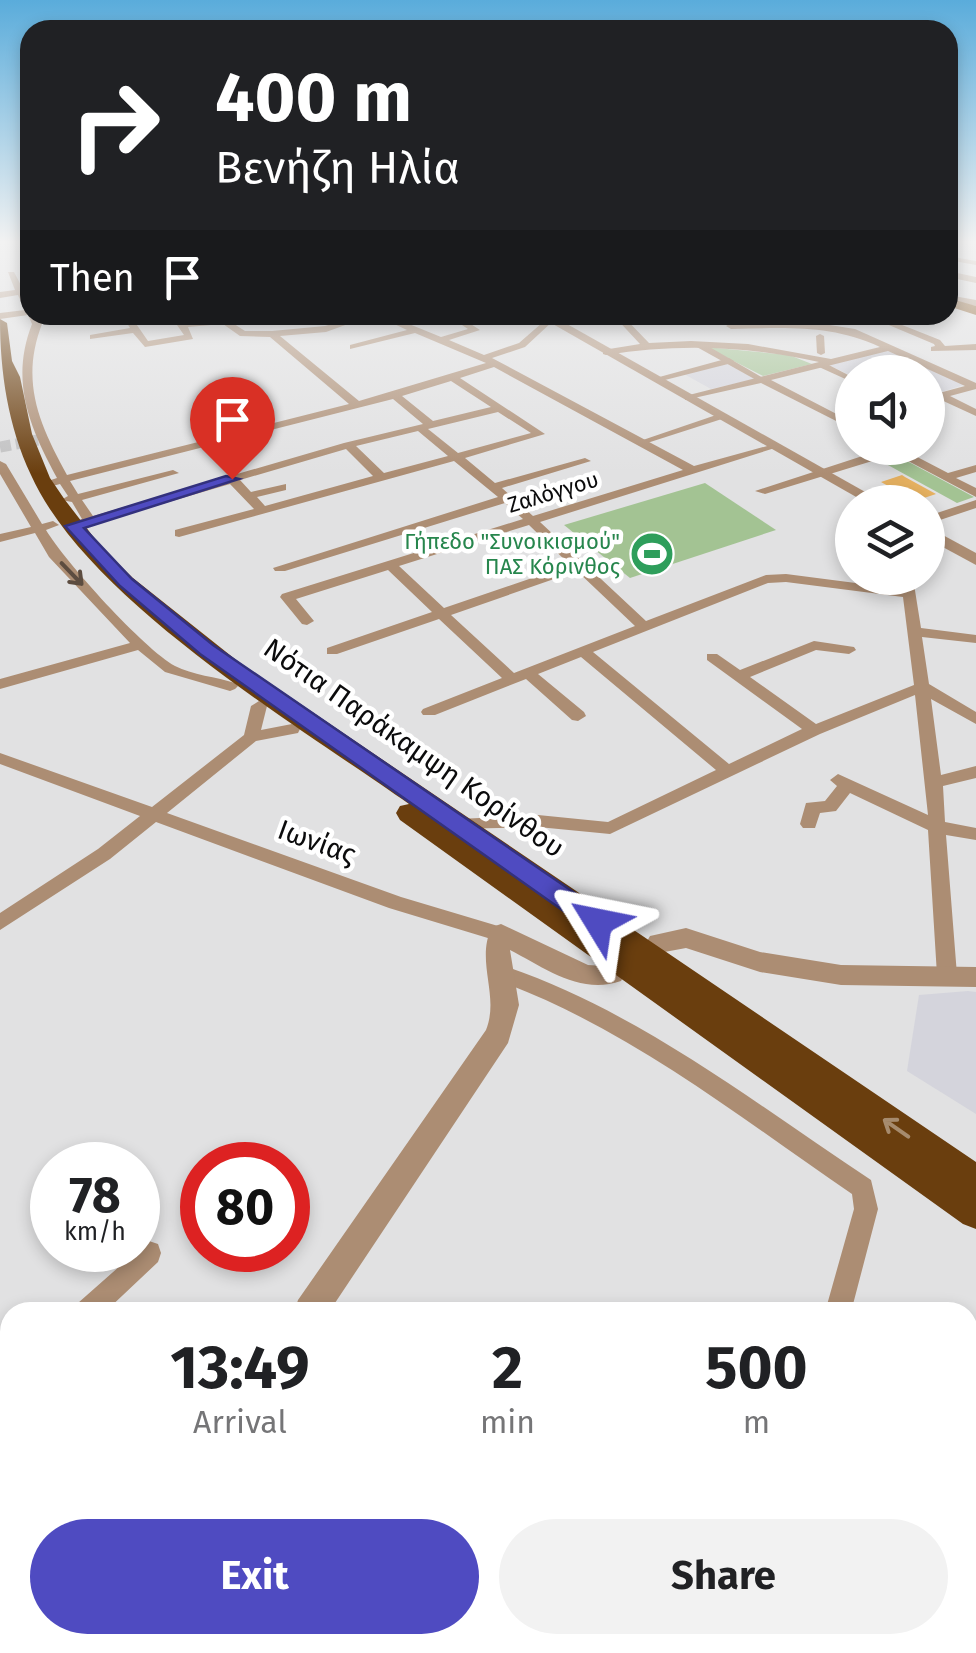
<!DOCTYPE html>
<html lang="en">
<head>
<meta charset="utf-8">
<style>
	body { margin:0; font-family:"Fira Sans",sans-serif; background:#f2f2f2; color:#202124; height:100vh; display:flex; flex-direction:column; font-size:38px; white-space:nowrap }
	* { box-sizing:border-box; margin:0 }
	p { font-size:32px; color:#757577 }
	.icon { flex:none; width:55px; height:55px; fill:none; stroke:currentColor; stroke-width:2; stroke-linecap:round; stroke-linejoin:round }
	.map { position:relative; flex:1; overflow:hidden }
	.drawer { position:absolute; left:0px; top:1302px; width:978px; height:352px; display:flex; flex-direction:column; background:#fff; border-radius:30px 30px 0 0; box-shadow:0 5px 15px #0003 }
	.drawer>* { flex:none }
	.banner { position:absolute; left:20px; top:20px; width:938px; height:305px; border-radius:30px; box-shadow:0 5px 15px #0003; background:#202124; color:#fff; overflow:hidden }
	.controls { position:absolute; left:835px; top:355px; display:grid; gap:20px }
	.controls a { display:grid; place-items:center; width:110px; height:110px; border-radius:50%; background:#fff; box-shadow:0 5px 15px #0003; font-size:50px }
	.speed { position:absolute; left:30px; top:1142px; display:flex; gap:20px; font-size:50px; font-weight:700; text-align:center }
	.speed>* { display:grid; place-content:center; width:130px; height:130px; border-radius:50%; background:#fff; box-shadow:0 5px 15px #0003; line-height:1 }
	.speed small { font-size:25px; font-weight:400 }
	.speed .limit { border:15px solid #d22; background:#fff; color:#111 }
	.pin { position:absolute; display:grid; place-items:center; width:85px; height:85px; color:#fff; margin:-102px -42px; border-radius:50% 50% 50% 0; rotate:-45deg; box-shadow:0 0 10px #0007 }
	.pin .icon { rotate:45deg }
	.me { position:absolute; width:110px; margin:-55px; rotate:305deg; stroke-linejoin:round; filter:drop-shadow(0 0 8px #0008) }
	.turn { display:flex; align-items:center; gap:35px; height:210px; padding:0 30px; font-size:45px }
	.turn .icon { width:130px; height:130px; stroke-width:2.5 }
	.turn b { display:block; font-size:70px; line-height:85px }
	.then { display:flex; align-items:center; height:95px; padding:0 30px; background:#0003; gap:20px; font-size:38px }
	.eta { display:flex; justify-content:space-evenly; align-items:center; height:170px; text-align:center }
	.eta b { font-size:60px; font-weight:700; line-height:70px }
	.cta { display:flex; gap:20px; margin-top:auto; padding:20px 30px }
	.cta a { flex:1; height:115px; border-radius:60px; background:#4f4bc1; color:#fff; font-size:40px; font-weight:700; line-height:115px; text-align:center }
	.cta a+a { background:#f2f2f2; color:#202124 }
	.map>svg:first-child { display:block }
</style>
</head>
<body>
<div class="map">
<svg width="976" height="1653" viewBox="0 0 976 1653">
	<rect width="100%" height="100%" fill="#e1e1e2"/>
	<!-- built -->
	<g fill="#d4d4dc">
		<path d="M885,351L898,352L967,384L928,396V372H852V376L829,365Z"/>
		<path d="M727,364L755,379L711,389L684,374Z"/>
		<path d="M968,991L976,992V1114L907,1071L919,995Z"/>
	</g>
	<!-- green -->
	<g fill="#a3c393">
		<path d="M706,347L789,355L812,364L763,376Z"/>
		<path d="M894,454L974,497L957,503L877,459Z"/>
		<path d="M705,483L776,530L630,578L564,525Z"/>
	</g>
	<!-- building -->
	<path fill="#e7b261" d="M902,475L905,477L936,494L915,501L881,482Z"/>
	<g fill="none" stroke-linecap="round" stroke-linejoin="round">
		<!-- minor-tunnel -->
		<path stroke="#c1c1c2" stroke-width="11" stroke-dasharray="11 5" stroke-linecap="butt" d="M0,447L38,440"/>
		<!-- pedestrian -->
		<g fill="#ac8d73" fill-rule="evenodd">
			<path d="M948,256L976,261V265L948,260Z"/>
			<path d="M820,334L824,336L825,353L821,355L817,353L816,336Z"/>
			<path d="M695,342H701L765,379L758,381L695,346Z"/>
			<path d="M819,363H825L852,377V382L819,367Z"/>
			<path d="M722,413L726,416L725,418L644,444L637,442Z"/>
		</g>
		<!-- minor -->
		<g fill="#ac8d73" fill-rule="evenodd">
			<path d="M8,272H14L23,289L30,288V294H26L30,302V315H36L42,324C20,381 39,424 67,475L349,404L270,337L240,336L223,324L188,327L193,339L145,347L133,333L90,339V335L130,328L122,315H130L148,341L184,335L177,325L225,318L245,331H272L325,326L360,315H373L326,332L280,336L359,401L486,363L415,333L350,349V345L407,330L375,315H387L441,337L468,329L447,315H457L480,330L449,340L484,355L519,343L550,316L553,321L525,347L492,358L694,466L778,443V447L540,522L646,621L766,575L786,574L902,589L901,578H913L921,628L976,635V643L922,637L929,684L976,712V724L931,699L941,775L976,766V778L943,786L945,822L976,828V840L946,835L957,975L954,981L947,983L940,981L937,975L928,830L850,793L836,811L820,813L815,828H803L800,824L806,803L825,801L837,786L830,780L838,774L928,815L915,695L820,734L610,834L538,827L453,829L450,825L459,819L538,815L608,822L716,770L581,657L538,674L584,712L586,716L578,721L572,720L526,679L435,715H423L421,712L423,709L502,678L439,619L337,654H327V648L432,612L388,570L296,599L314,621L307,625L302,624L280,597L282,594L523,519L505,503L285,571H275L273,568L498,497L454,461L179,537L175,536V530L254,509L230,484L77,529H69V523L82,519L72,502L61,500L68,496L60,484L45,488L39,484L57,478C29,426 10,381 32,324L28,315L0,319V313L25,310L18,295L0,298V292L15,290ZM494,367L683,470L533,516L502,488L591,461L585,458L495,483L465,458L545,434L460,378ZM451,381L491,407L433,421L402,396ZM393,399L423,424L344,443L93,516L82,500L179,473L173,470L78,494L70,481ZM498,412L531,433L458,453L428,429ZM418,431L448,456L384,473L356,446ZM346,449L373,476L265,506L257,497L286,490V484L251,492L240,480ZM529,525L570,565L444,608L399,566ZM577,571L635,626L514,673L451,615ZM786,582L903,597L914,685L816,724L750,677L816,650L849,654L856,650L854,647L814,641L740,670L717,654H707V660L802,729L729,764L593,652L768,583Z"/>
			<path d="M73,315H81L84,321L76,323Z"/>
			<path d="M613,315H622L649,343L691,341L748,344L831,359L880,347C830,324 785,328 731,329L726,326L731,323L811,322L855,329L976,383V389L950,396L976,409V416L939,399L928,402V396L965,386L888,351L771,380L852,422V429L761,383L685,400V396L819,362C748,346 678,343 606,355L603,354V350L640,344Z"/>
			<path d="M865,315H877L940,340L945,346L976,344V350L931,351V347L935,346L934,344Z"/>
			<path d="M729,358L734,361L732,363L657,382L652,379Z"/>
			<path d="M887,448H900L948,473L976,465V472L956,478L976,488V497L895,454L765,494L755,491Z"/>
			<path d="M0,461L6,464L42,524L53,521L59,525L46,530C65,562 144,649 175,666C192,675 217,677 235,683L238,686L235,689L230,691L165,672L138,650L0,689V679L130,643L49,557L35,533L0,542V534L31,527L0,474Z"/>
			<path d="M976,500V508L928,524V516Z"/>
			<path d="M259,701L267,706L261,730L292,724L300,729L298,733L256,741L167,813L401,897L508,929L511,934L508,939L501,942L389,908L156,822L110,859L0,930V913L98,849L140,816L0,764V753L152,807L244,735L251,706Z"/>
			<path d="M501,965C637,1010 753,1102 871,1180L878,1209L851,1312H825L854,1209L852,1194C738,1116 625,1026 494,979L491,973L494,967Z"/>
			<path d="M149,1241L158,1244L161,1253L158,1262L105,1312H74L78,1303L138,1250L140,1244Z"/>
			<path d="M10,1375V1407L0,1412V1379Z"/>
			<path d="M968,1563L976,1566V1597L968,1594Z"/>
			<path d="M873,1645H905L904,1653H872Z"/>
		</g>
		<!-- tertiary -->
		<g fill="#ac8d73" fill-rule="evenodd">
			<path d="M948,271L976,277V283L948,277Z"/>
			<path d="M948,295L976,300V306L948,301Z"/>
			<path d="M537,315H551L883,502H865Z"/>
			<path d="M928,527L976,553V565L928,539Z"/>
			<path d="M501,924L588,965L621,967L625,974L621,981C580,995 545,968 510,950L519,1005L508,1043L329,1312H294L298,1300L486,1030C500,995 475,961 492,927Z"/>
			<path d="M686,928L760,952L841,965L976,967V987L841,985L760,972L686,948L659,953L650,950L646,943L650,936Z"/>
			<path d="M10,1630V1645H42L39,1653H0V1638Z"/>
		</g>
		<!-- primary -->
		<path fill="#7b460a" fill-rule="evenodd" d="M948,298L976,306V315L948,306Z"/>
		<!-- trunk -->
		<path fill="#6a3e0e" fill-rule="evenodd" d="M0,319L7,323L12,361L20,377L32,434L50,478L65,500L102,548L133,578L240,663L976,1162V1229L963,1224L400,820L396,813L400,806L409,804C297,725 87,600 31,475C8,426 0,372 0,319Z"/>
	</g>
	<!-- one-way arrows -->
	<defs><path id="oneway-shaft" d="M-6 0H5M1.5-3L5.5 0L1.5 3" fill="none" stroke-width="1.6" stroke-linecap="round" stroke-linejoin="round" transform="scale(2.5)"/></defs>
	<use stroke="#5c4c40" href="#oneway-shaft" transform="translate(72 574) rotate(46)"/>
	<use stroke="#a68b6e" href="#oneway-shaft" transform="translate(896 1128) rotate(-145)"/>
	<!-- sky -->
	<linearGradient id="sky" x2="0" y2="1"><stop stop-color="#5aacdb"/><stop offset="0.51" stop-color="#f2f2f2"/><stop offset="1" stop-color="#f2f2f2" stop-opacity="0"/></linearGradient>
	<rect width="976" height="474" fill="url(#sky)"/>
	<!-- route -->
	<path fill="#4f4bc1" stroke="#33317d" stroke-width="2.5" d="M226,476L239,479L84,528L132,579L213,645L607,915L611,922L607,929H589L200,654L120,586L65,526Z"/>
	<!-- icons -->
	<defs>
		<symbol id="stadium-disc" viewBox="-11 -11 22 22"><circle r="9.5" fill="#2e9e5b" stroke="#fff"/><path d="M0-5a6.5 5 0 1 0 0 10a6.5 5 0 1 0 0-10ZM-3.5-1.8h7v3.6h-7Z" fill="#fff"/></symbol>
	</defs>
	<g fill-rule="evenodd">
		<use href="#stadium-disc" x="627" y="529" width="50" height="50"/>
	</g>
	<g text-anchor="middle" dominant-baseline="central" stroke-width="9" stroke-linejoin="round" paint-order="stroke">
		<!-- far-street labels -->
		<g font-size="22" fill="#0b0b0c" stroke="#fff">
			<text transform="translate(553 492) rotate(-17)">Ζαλόγγου</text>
		</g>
		<!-- far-leisure labels -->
		<g font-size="22" fill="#27864d" stroke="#fff" text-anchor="end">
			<text x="620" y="541">Γήπεδο "Συνοικισμού"<tspan x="620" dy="25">ΠΑΣ Κόρινθος</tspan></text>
		</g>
		<!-- street labels -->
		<g font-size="28" fill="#0b0b0c" stroke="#fff">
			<text transform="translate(414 748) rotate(35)">Νότια Παράκαμψη Κορίνθου</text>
			<text transform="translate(317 842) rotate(20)">Ιωνίας</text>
		</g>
	</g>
</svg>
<div class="controls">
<a><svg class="icon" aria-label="sound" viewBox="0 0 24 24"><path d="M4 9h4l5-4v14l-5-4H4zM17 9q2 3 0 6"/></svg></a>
<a><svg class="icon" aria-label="layers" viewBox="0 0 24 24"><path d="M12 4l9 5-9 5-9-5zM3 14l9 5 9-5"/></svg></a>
</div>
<div class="speed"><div>78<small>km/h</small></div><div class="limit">80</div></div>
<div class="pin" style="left:232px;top:479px;background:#d93025"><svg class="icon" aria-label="arrive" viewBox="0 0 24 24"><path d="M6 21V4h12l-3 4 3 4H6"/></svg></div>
<svg class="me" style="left:598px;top:922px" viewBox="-20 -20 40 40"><path d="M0-17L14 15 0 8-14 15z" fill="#4f4bc1" stroke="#fff" stroke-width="4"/></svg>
<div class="banner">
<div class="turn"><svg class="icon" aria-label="right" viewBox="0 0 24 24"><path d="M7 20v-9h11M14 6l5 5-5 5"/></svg><div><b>400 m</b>Βενήζη Ηλία</div></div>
<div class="then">Then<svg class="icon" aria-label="arrive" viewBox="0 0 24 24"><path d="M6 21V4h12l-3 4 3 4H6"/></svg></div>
</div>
<section class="drawer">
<div class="eta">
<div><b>13:49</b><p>Arrival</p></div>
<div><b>2</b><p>min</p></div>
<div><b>500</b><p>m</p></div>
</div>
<div class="cta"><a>Exit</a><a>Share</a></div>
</section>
</div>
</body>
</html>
